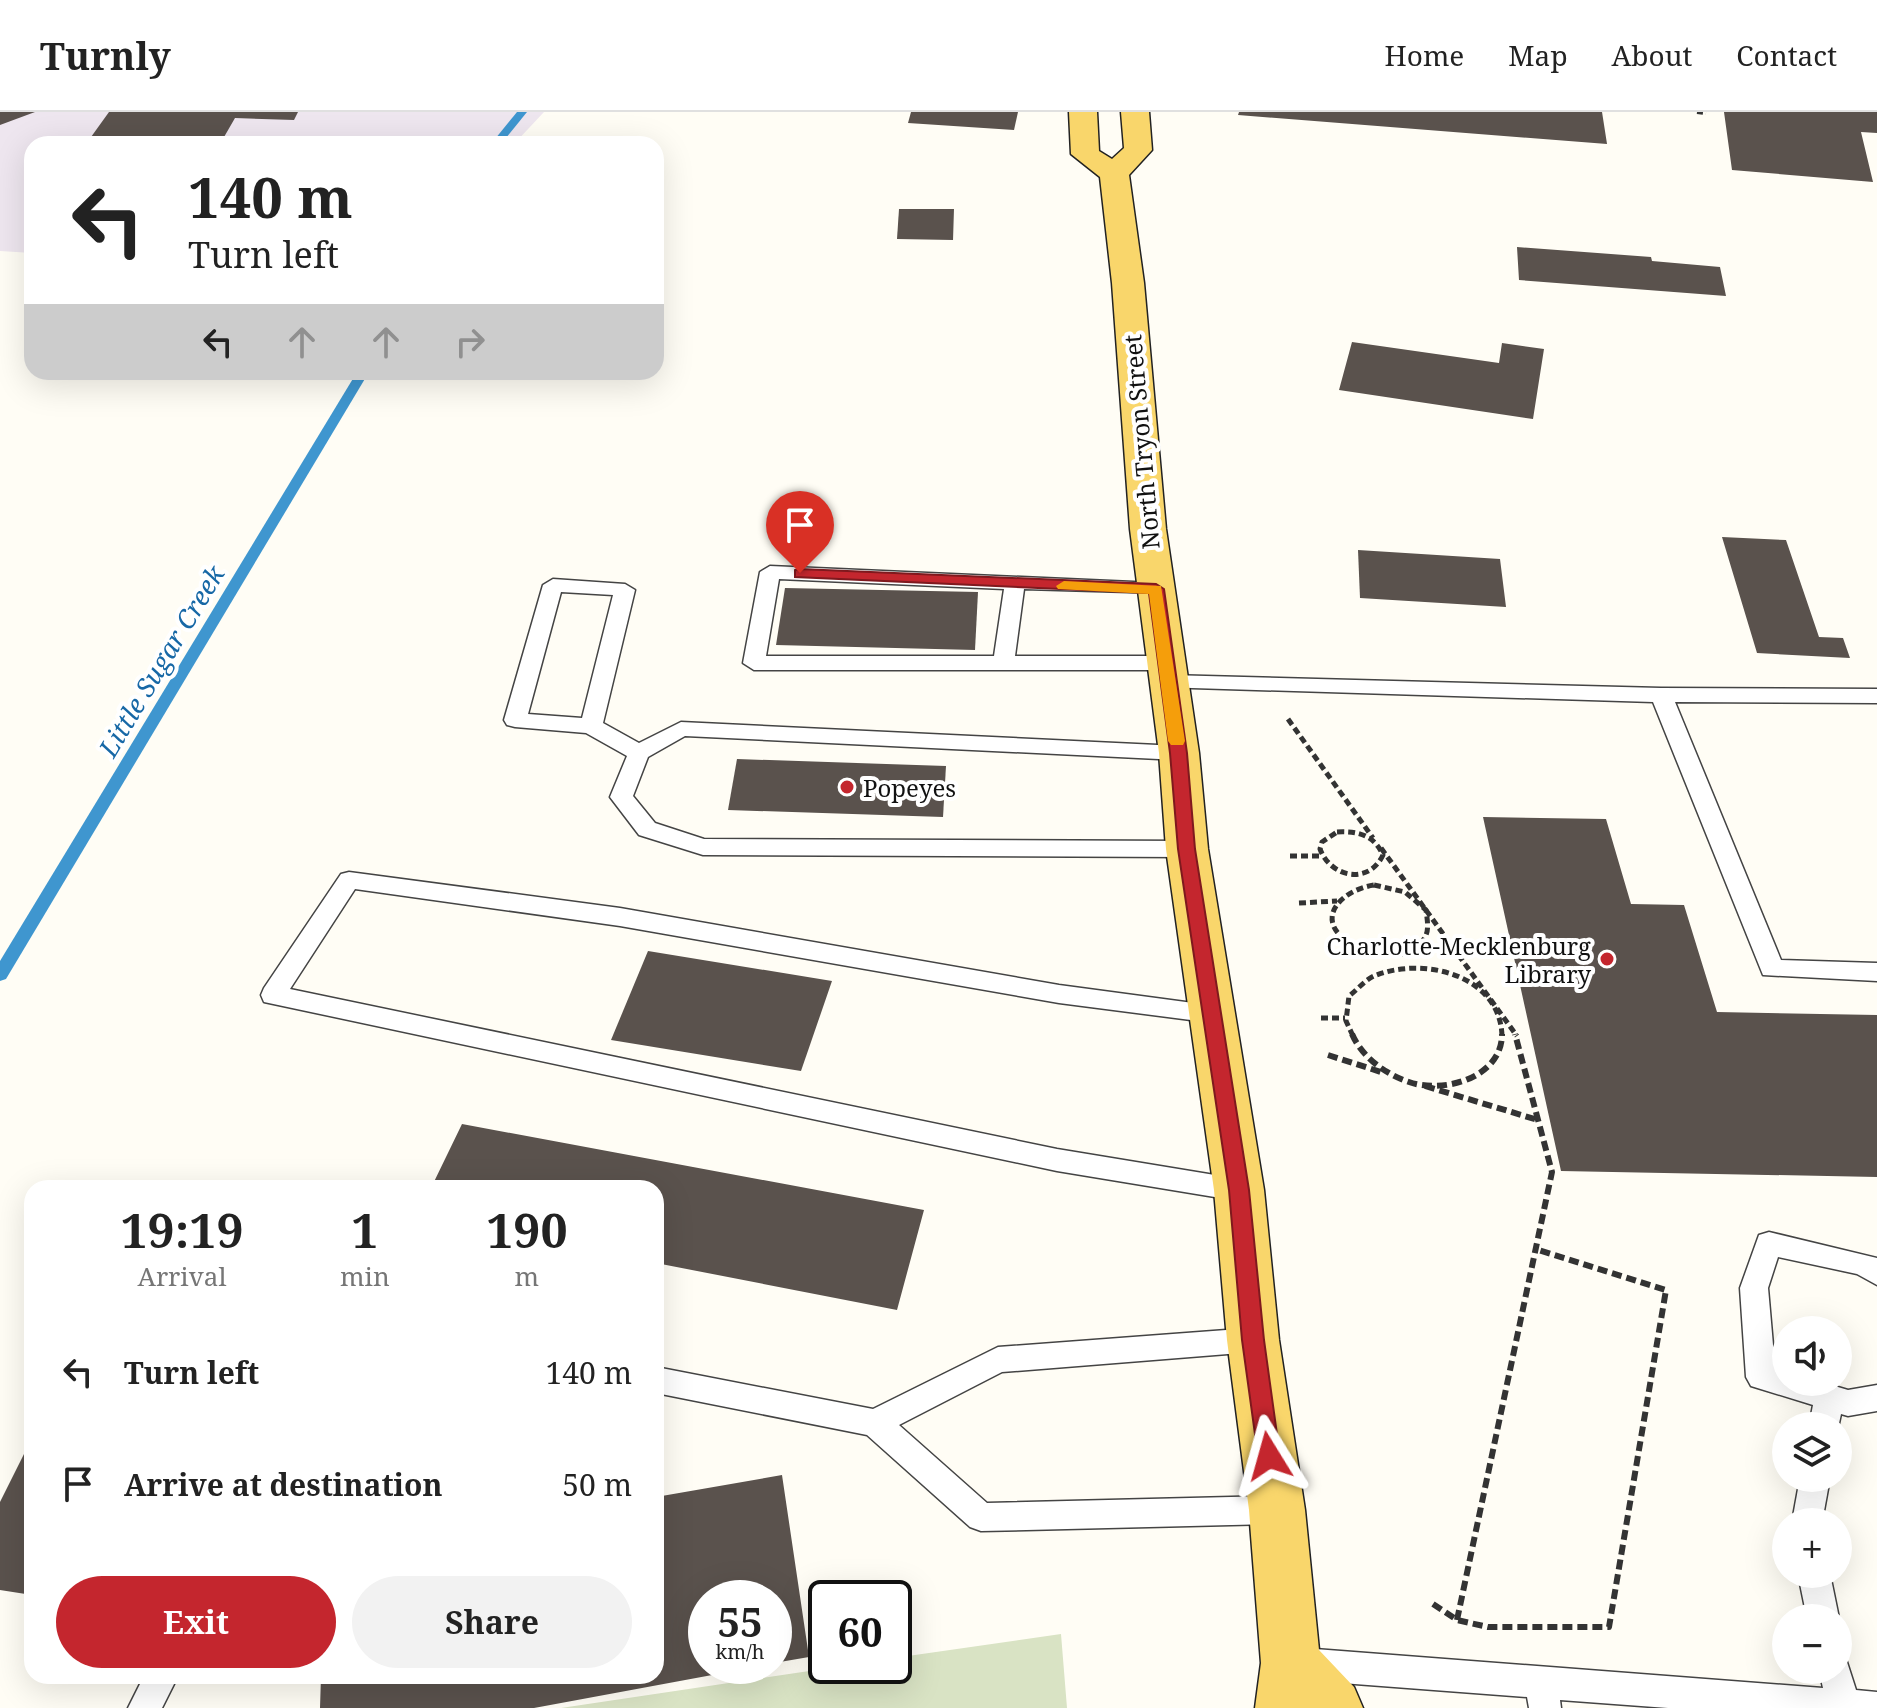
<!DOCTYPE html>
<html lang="en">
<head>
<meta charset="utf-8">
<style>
	body { margin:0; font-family:"Noto Serif",serif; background:#f2f2f2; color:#222; height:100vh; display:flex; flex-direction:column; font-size:30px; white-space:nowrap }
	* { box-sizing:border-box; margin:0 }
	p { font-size:26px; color:#767676 }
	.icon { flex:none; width:44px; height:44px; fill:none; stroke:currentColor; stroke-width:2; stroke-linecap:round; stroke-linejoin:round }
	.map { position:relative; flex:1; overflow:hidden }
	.sheet { position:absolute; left:24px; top:1068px; width:640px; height:504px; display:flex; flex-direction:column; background:#fff; border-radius:24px; box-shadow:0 8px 32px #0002 }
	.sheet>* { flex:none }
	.top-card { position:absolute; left:24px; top:24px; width:640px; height:244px; border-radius:24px; box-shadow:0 8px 32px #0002; background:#fff; color:#222; overflow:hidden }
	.buttons { position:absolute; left:1772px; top:1204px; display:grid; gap:16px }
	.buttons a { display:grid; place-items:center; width:80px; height:80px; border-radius:50%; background:#fff; box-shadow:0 8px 32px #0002; font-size:40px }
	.speed { position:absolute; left:688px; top:1468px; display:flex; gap:16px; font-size:40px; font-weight:700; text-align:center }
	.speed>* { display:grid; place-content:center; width:104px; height:104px; border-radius:50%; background:#fff; box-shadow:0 8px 32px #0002; line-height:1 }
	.speed small { font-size:20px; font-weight:400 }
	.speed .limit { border:4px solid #111; border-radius:12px; background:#fff; color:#111 }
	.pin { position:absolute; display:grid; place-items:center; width:68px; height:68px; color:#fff; margin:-82px -34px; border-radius:50% 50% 50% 0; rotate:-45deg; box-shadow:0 0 8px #0007 }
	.pin .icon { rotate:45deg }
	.me { position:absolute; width:88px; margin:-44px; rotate:352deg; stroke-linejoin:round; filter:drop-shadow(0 0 6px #0008) }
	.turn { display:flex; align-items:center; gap:28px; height:168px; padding:0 32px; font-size:36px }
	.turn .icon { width:104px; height:104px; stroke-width:2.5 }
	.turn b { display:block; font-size:56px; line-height:68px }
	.lanes { display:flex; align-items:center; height:76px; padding:0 32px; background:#0003; justify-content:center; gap:40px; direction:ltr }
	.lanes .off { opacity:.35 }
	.eta { display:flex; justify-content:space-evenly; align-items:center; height:136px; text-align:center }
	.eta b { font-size:48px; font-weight:700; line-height:56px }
	.action { display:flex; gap:16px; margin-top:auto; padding:16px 32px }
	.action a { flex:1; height:92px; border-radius:48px; background:#c4262e; color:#fff; font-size:32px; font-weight:700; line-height:92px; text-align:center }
	.action a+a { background:#f2f2f2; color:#222 }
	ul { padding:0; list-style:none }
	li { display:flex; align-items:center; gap:24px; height:112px; padding:0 32px }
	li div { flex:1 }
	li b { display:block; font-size:30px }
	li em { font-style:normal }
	header { display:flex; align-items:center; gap:48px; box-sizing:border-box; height:112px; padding:0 40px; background:#fff; border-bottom:2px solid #e0e0e0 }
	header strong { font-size:38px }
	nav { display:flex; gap:44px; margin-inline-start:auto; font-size:28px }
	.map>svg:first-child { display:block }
</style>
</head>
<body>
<header>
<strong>Turnly</strong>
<nav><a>Home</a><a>Map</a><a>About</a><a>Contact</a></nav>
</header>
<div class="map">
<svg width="1877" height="1596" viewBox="0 0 1877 1596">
	<rect width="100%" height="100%" fill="#fffdf5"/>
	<!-- industrial -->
	<path fill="#eee6ef" d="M0,0H544L514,32H32V141L0,139Z"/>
	<!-- cemetery -->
	<path fill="#d9e3c4" d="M1061,1522L1067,1596H561L843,1554H894V1546Z"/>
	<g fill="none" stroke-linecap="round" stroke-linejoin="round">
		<!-- stream -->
		<g fill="#3f96cf" fill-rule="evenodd">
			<path d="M517,0H527L501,32H491Z"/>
			<path d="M357,260H369L6,867L0,869V849Z"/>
		</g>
	</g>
	<!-- building -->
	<g fill="#5a524d">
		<path d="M0,0H35L0,13Z"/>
		<path d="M109,0H298L294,8L235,6L220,32H86Z"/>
		<path d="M911,0H1018L1014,18L908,11Z"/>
		<path d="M1239,0H1602L1607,32L1238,3Z"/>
		<path d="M1724,0H1877V21L1861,20L1873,70L1732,58Z"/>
		<path d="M899,97H954L953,128L897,127Z"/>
		<path d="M1517,135L1651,145L1652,149L1720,155L1726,184L1519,168Z"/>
		<path d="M1352,230L1499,251L1502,231L1544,237L1533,307L1339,278Z"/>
		<path d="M1722,425L1786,428L1819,525L1843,526L1850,546L1757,541Z"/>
		<path d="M1358,438L1500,447L1506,495L1360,486Z"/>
		<path d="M785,476L978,480L975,538L776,533Z"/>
		<path d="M737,647L946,654L943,705L728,698Z"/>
		<path d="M1483,705L1606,707L1631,792L1684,793L1717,900L1877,903V1065L1561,1059Z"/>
		<path d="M648,839L832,869L801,959L611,928Z"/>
		<path d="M462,1012L924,1098L897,1198L656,1151V1076H431Z"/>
		<path d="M32,1326V1483L0,1478V1390Z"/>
		<path d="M782,1363L809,1545L774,1551V1486H706V1554L750,1556L534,1596H320L321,1564H656V1385Z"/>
	</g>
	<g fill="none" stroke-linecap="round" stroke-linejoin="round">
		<defs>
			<g id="service">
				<path d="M770,454L1156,471L1166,477L1163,481L1024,477L1015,544H1165L1176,551L1165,558H754L743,551L760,460ZM779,467L1004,477L994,544H766Z"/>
				<path d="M553,467L625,472L635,478L603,611L639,631L681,610L1179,634L1187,636L1190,641L1187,646L1179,648L685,624L648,645L633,684L655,711L704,727L1187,729L1195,731L1199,737L1195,743L1187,745L703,743L639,723L610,685L627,644L586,621L515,615L507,613L504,608L543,473ZM561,480L613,483L582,606L528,602Z"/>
				<path d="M1168,563L1661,576L1877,577V591L1675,590L1781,848L1877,851V869L1763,863L1653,590L1160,575L1157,570L1160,565Z"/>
				<path d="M349,760L620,796L1059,873L1223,895L1227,902L1223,909L1214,911L1059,891L620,814L355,777L290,877L1057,1037L1239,1067L1249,1070L1253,1078L1249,1086L1239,1089L1057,1059L264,890L261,883L264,876L341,762Z"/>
				<path d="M1769,1120L1877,1146V1173L1857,1162L1778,1145L1768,1176L1775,1256L1786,1260V1270H1821L1848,1278L1877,1273V1299L1848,1304L1841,1302L1838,1316L1809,1314L1813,1293L1751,1274L1746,1265L1740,1176L1759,1123Z"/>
				<path d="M1253,1216L1263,1219L1267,1228L1263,1237L1253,1240L1002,1260L899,1313L987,1391L1277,1384L1288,1388L1292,1398L1288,1408L1277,1412L981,1419L970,1415L867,1323L656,1281V1255L873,1297L998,1235Z"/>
				<path d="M1800,1366H1830L1822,1410H1792Z"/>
				<path d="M1798,1462H1830L1839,1506L1838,1508L1807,1506Z"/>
				<path d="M1302,1536L1823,1576L1819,1558H1838V1543L1846,1547L1856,1578L1877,1580V1596H1668L1560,1588L1561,1596H1529L1527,1585L1302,1568L1291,1563L1286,1552L1291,1541Z"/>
				<path d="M144,1564H178L162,1596H128Z"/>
			</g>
			<path id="primary" d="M1069,0H1097L1099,39L1112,47L1124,36L1121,0H1149L1152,38L1129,63L1144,171L1166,417L1199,641L1208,737L1264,1078L1279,1228L1305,1398L1319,1538L1354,1575L1363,1596H1255L1261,1551L1249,1398L1227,1228L1214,1078L1166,737L1159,641L1130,417L1112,171L1100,65L1071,42Z"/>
		</defs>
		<!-- service casing -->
		<use href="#service" stroke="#444" stroke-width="3"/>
		<!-- primary casing -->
		<use href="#primary" stroke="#222" stroke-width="3"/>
		<!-- path-far2 -->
		<path stroke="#333" stroke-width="4" stroke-dasharray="6 3" stroke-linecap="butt" d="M1697,0L1706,1"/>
		<!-- path-far1 -->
		<g stroke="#333" stroke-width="5" stroke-dasharray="7 4" stroke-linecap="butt">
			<path d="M1288,607L1373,726"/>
			<path d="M1337,720C1358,719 1374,723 1383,743C1369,773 1331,766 1320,737L1322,730Z"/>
			<path d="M1381,736L1517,924"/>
			<path d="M1290,744H1321"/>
			<path d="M1374,773L1405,780L1426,798C1427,806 1429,816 1426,823C1414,852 1370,845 1348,830C1313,806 1342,778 1374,773Z"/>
			<path d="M1299,791L1337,789"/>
			<path d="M1321,906H1345"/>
			<path d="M1353,924L1346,909L1349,884C1357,878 1365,868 1374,864C1422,844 1500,862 1502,924"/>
		</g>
		<!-- path -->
		<g stroke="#333" stroke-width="6" stroke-dasharray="10 5" stroke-linecap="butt">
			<path d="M1352,922C1362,945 1385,962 1409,970C1443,982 1502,966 1502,922"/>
			<path d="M1328,943L1381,960"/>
			<path d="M1425,974L1538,1008"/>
			<path d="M1433,1492L1457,1508L1488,1515H1609L1666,1178L1535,1137"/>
			<path d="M1457,1508L1552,1060L1515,922"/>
		</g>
		<!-- service -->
		<use href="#service" fill="#fff" fill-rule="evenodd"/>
		<!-- primary -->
		<use href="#primary" fill="#f9d66b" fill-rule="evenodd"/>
	</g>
	<!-- route -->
	<path fill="#c4262e" stroke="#7f191e" stroke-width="2" d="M800,457L1156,472L1164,477L1187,641L1195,737L1249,1078L1264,1228L1280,1344L1277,1351L1269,1354L1261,1351L1258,1344L1242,1228L1229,1078L1178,737L1170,641L1149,481L795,465V458Z"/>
	<!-- slow -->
	<path fill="#f59e0b" d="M1064,469L1161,474L1185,629L1183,633H1171L1168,629L1149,482L1058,477L1056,474Z"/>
	<!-- markers -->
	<g fill="#c4262e" stroke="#fff" stroke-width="3">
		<circle cx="847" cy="675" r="8"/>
		<circle cx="1607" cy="847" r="8"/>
	</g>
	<g text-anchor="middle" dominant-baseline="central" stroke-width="8" stroke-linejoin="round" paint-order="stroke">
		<!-- street labels -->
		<g font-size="24" fill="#111" stroke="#fff">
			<text transform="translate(1141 330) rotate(-95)">North Tryon Street</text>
		</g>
		<!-- poi labels -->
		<g font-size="24" fill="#111" stroke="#fff" text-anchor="start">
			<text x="863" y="675">Popeyes</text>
			<text x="1591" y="833" text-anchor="end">Charlotte-Mecklenburg<tspan x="1591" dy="28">Library</tspan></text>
		</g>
		<!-- water labels -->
		<g font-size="26" font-style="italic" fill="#1768a6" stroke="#fff">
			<text transform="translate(161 549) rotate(-59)">Little Sugar Creek</text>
		</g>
	</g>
</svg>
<div class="buttons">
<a><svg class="icon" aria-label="sound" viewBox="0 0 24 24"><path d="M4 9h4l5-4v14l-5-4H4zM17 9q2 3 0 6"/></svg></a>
<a><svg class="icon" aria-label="layers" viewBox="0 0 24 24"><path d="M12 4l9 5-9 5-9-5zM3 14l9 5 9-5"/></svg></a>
<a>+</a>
<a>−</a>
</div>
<div class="speed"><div>55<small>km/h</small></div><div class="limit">60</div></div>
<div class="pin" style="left:800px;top:461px;background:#d93025"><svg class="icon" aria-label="arrive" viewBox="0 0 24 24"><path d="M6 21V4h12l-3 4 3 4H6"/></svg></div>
<svg class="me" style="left:1269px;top:1344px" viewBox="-20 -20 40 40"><path d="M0-17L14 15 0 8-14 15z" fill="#c4262e" stroke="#fff" stroke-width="4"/></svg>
<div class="top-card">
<div class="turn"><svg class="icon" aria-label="left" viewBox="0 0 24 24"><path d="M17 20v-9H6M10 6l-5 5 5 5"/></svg><div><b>140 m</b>Turn left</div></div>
<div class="lanes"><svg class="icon" aria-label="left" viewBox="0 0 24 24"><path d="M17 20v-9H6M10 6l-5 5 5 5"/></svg><svg class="icon off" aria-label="ahead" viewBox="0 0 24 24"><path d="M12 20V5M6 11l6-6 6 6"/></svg><svg class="icon off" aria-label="ahead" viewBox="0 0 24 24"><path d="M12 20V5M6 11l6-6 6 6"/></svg><svg class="icon off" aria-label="right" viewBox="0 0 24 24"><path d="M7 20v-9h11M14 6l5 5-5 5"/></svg></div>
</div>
<section class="sheet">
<div class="eta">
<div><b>19:19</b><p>Arrival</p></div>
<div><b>1</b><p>min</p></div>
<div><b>190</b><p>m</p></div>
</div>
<ul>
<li><svg class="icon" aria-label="left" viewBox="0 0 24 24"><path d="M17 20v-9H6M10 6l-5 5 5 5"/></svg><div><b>Turn left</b></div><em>140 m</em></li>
<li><svg class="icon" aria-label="arrive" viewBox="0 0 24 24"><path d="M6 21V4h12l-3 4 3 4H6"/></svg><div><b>Arrive at destination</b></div><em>50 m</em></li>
</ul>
<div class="action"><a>Exit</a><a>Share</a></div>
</section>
</div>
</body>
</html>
